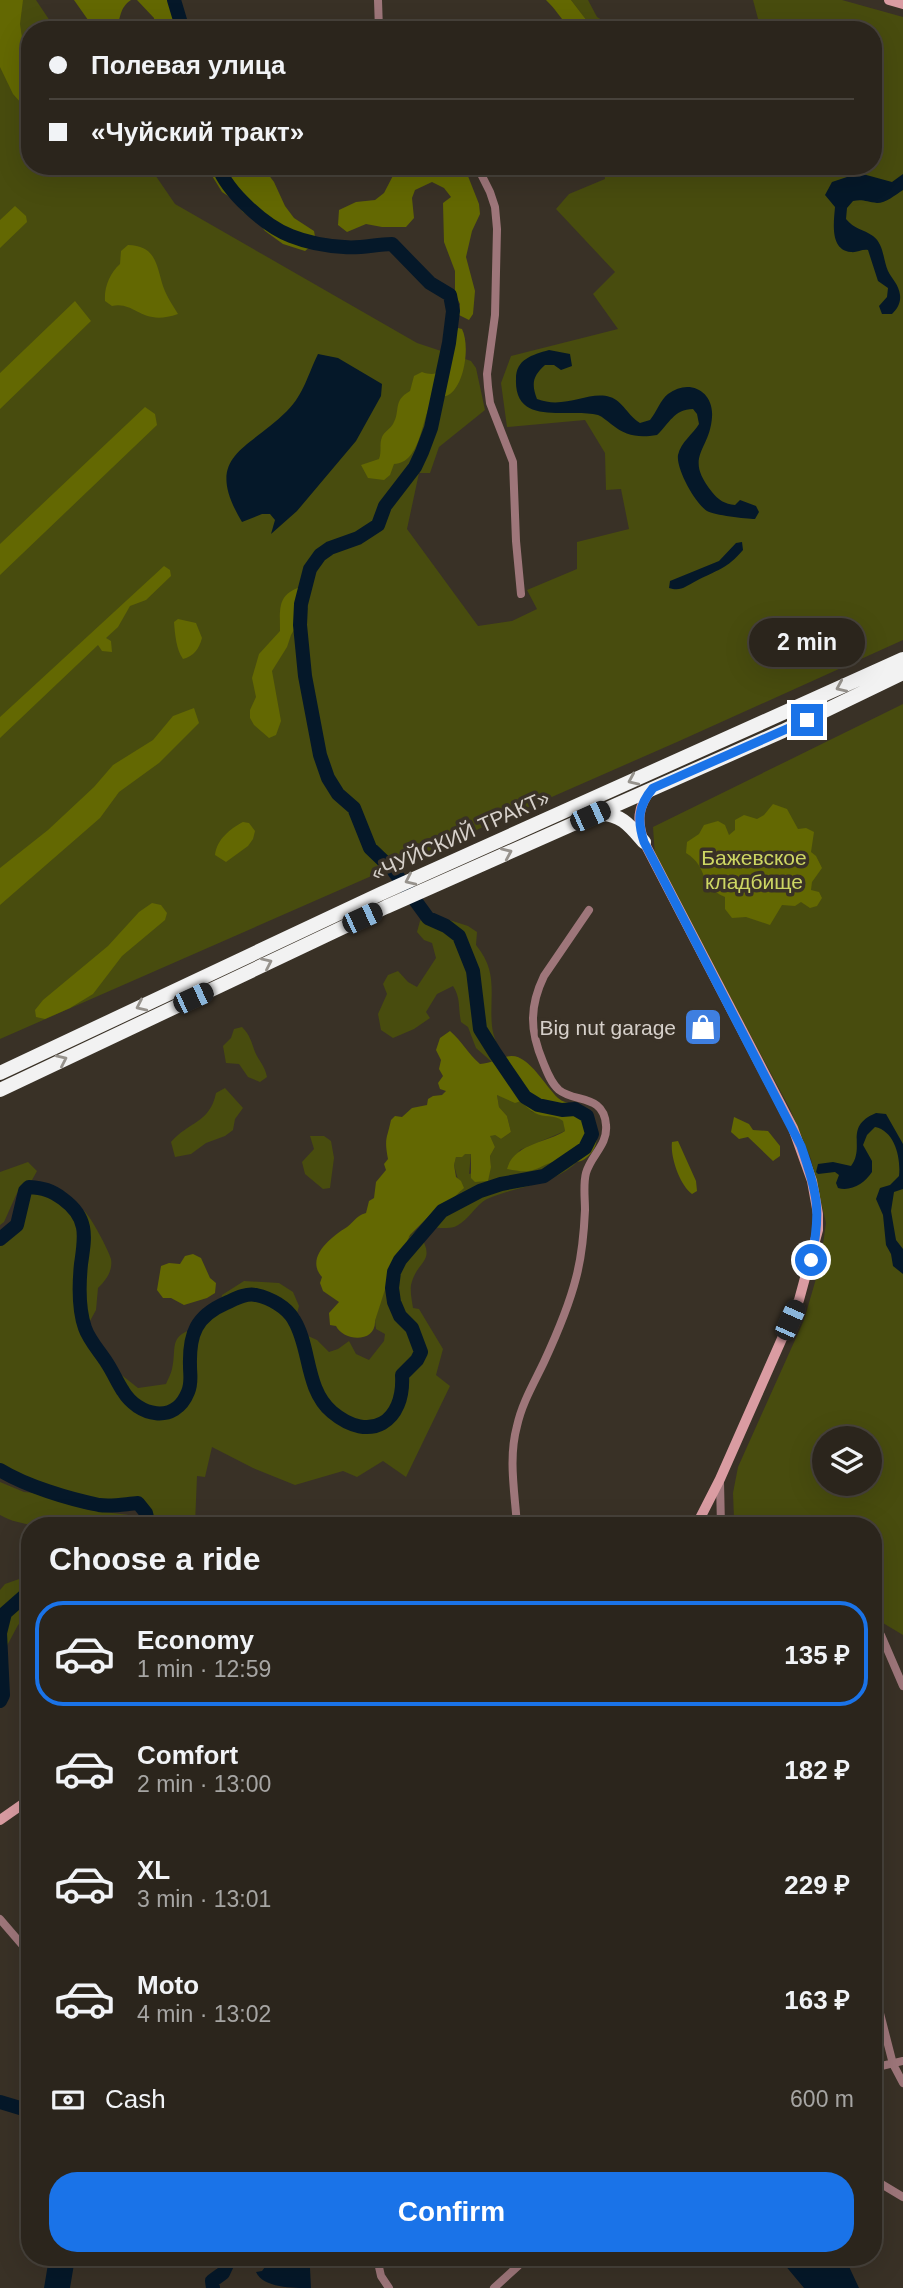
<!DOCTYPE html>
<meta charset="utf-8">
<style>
:root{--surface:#2b251c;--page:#332d25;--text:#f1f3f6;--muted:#a6a5a3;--line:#47423b;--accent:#1a73e8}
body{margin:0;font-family:Arial,sans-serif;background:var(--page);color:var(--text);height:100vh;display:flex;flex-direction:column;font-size:26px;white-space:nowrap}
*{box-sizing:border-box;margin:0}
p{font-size:23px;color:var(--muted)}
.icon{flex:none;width:38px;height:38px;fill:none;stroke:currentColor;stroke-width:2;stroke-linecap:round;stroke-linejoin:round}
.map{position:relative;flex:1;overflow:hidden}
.drawer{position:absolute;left:21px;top:1517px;width:861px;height:749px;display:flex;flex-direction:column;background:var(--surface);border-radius:28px;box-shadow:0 7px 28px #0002,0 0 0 2px var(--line)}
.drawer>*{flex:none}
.banner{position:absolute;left:21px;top:21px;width:861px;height:154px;border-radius:28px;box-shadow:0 7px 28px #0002,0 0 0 2px var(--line);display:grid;align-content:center;height:154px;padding:0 28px;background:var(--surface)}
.fabs{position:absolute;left:812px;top:1426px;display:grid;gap:14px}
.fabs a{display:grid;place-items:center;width:70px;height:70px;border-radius:50%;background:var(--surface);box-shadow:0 7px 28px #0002,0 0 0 2px var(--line);font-size:35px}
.end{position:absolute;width:32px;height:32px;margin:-16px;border:9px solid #1a73e8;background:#fff;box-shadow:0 0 0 4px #fff}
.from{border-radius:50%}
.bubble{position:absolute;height:49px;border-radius:24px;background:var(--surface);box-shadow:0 7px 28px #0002,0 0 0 2px var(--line);font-size:23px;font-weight:800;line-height:49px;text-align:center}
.car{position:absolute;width:21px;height:42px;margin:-21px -10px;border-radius:9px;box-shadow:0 0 5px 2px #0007;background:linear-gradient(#222 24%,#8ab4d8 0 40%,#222 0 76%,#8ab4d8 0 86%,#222 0)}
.banner b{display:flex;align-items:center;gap:24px;height:66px;font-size:26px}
.banner b+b{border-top:2px solid var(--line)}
.banner i{width:18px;height:18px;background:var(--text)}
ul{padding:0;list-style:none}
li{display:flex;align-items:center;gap:21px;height:105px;margin:0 14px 10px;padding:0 14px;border:4px solid transparent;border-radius:28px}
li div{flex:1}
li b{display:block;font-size:26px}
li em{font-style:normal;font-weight:800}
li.on{border-color:var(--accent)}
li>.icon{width:63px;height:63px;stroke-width:1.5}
h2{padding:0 28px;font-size:32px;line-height:84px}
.pay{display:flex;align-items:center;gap:18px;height:77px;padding:0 28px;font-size:26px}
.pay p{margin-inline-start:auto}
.button{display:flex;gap:14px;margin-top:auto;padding:14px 28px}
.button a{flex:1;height:80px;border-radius:28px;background:var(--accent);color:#fff;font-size:28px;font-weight:800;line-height:80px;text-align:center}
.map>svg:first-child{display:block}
.green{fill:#484c0e;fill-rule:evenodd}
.forest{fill:#636802}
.water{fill:#051829}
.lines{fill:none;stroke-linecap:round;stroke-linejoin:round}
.river{stroke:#051829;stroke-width:14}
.street{stroke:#9e767a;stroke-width:8}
.secondary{stroke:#da9ca2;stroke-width:10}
.highway{stroke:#f2f2f2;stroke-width:14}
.oneway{stroke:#96928c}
.route{stroke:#1a73e8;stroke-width:9}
.labels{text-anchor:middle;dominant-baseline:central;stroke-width:7;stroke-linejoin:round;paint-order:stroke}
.street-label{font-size:21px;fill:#d6d0ca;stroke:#393126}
.park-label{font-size:21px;fill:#cdd663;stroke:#393126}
.poi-label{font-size:21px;fill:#d6d0ca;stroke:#393126;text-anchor:end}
</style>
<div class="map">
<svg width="903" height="2288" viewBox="0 0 903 2288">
<rect width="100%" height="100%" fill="#393126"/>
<path class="green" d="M0,0h36l20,30h-26v136h119l26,38 242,139 54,18 5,7 9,42 -46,37 -9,26h-11l-12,56 71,97 34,-5 25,-12 -10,-19 50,-21v-27l52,-13 -8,-40 -15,1 -1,-37 -20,-33 -78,7 -6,-44 10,-27 107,-27 -25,-35 22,-22 -59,-63 13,-15 36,-15 -2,-13h270v-136h-112l-8,-30h89l61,17v623l-226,102 -677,297z
M571,0h17l9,17 13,8 56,-5 14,10h-86z
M903,704v931l-30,-18v-91h-133l-6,-8 -1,-25 5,-26 66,-147 16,-55 6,-42 -15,-64 -21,-50 -135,-252 -2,-30zM824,1438h46v46h-46z
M431,914l37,12 9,6 -1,13c23,28 13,50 16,81 1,12 7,21 11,32l-10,5 -17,-15 -8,-21 -7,-5c-3,-14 0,-24 -8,-36l-16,8 -11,18 4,6 -16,11 -21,9 -12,-8 -3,-16 9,-20 -4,-10 5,-9 10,-4 10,11 9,5 19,-29 -4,-15 -8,-3 -7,-8 3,-11z
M242,1027c8,8 9,14 13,25 4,9 10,14 12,25l-7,5 -12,-5 -9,-13 -13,-1 -3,-17 8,-8 3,-9z
M225,1088l18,20 -8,11 -2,11 -8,6 -19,7 -15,11 -16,3 -4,-15c17,-20 39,-19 45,-49z
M497,1095l24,5 11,12 25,4 7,5 1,10 -45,19 -12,19 21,2 22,-9h26c-23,23 -61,24 -90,37 -12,6 -19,23 -33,28 -7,2 -26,1 -32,-3l13,-14 26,-19 -7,-26 2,-8 9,-4 6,1 -2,20 22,-7 -1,-11 5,-9 -6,-12h6l6,4 10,-7 -4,-16 -8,-9z
M310,1136h14l7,5 3,17 -4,30 -7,1 -18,-15 -3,-12 12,-13z
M28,1162l9,9 -5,9 -15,13 -13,29 -4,3v-53z
M29,1187c25,1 25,9 44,20 4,1 8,2 11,4 6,4 25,40 27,48 2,12 -5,21 -13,29l-2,22 -11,20 24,35 29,23 28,-4c2,-5 5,-10 6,-15 5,-21 -4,-33 22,-40l11,-15 15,-9 2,-10 22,-14 35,2 14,9 6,14 -4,15 6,19 7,-4 9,4 12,12 9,-3 11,-8 7,13 13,6 15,-19 1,-7 -9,-5 -1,-8c8,-28 19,-74 42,-91 22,34 0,28 -6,55 -1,7 1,16 2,23l6,1 24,40 -7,26 14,11 -44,91 -23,-16 -26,16 -14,-6 -48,14 -42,-17 -41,-21 -7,30 -8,-1 -2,48 -5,2h-41l-3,-13 -8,-10c-13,2 -26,4 -39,2 -30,-6 -73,-19 -99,-35v-231l17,-14 8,-34z
M0,1482l24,10 22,2 42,16 41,5 10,4 3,7c-38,0 -110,8 -142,-11z
M22,1578l8,1v34l-12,12 -17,32 2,38 -3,6v-111l5,-6z"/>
<path class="forest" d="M0,0h23l-3,24 2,14 8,16v59l-17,-19 -13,-27z
M74,0h57c-12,8 -10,18 -15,30h-19l-4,-3z
M137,0h31l13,30h-26l-1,-12z
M546,0h25l23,30c-34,0 -27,-10 -48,-30z
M206,166h56l12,16 11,24 9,12 20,13 2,11 -11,9 -22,-7 -18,-13 -9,-11 -13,-8 -9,-12 -12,-8z
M398,166h66l15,38 1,10 -8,17 -6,26 9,34 -2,23 -4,6 -10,-5 1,-11 -5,-10v-23l-11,-29 -1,-39 8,-6 -7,-9 -12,-6 -17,8 -3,8 2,20 -8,9h-24l-16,-3 -19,8 -9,-7 1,-15 17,-8 19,-2 9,-7z
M15,206l11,10 1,6 -27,26v-28z
M128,245c26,1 28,16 34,38 3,11 10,21 16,31 -37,13 -42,-13 -66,-8l-7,-5c-1,-14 5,-28 15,-37l1,-13z
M75,301l16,20 -91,88v-36z
M458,328l4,1c8,16 3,54 -12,65 -5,4 -11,2 -16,3 -13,19 -12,66 -40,67l-4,11 -6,5 -16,-2 -7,-13 18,-6c3,-8 0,-15 3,-22 2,-5 8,-8 11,-13 8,-13 -1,-23 17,-33l4,-15 8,-4c25,9 21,-15 27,-29 3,-6 7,-8 9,-15z
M145,407l10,7 2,11 -157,150v-31z
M164,566l6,4 1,6 -25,24 -16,6 -12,21 -12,11 5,3 1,11 -10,-1 -4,-6 -98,93v-21z
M301,587l4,3 3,17 -17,28 -4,12 -15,24 9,50 -5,14 -7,3 -15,-13 -4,-7v-8l6,-13 -4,-19 7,-24 21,-23c0,-22 -3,-37 21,-44z
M178,619l18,4 6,15c-3,11 -8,18 -19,21 -7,-10 -8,-25 -9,-37z
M194,708l5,15 -40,40 -40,29 -19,26 -100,87v-37l48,-38 46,-43 19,-22 40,-25 20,-24z
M773,804l14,5 11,20 8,-1 8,4 -3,20 5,4 6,12 -10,14 -1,8 8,2 3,6 -5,8 -7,2 -9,-6 -6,4 -13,-1 -12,20 -24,-8 -14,1 -7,-9v-12c-28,-12 -15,-29 -39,-44l1,-11 12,-8 5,-9 14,-4 7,4 4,10 6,-5v-10l9,-5 13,4 7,-4z
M243,822l6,1 6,8 -2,8 -5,7 -22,16 -11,-7c2,-16 15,-26 28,-33z
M152,903l9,2 6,8 -2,7 -43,36 -29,38 -23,14 -25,11 -9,-2 -1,-7 8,-10 65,-54 31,-34z
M450,1031c12,10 18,23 30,33 11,0 20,-7 31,-8 18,-1 35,31 47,42 9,8 20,3 29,12 12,12 15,37 -1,48 -8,7 -22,3 -32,4 -8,1 -16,8 -25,9 -7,1 -15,-1 -22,-2 7,-26 40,-26 58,-38l-2,-10c-9,-7 -19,-3 -28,-8 -6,-3 -10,-8 -14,-12l-6,2 -18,-8 2,12 8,9 4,16 -10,7 -6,-4 -5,1 5,11 -5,9 1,11 -3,14 -13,1 -4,-4v-24h-6l-3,3h-6l-2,8 2,12 5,4 3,7 -14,13 -15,9 -25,25 -6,13 -9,10 -20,63c1,22 -31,21 -39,5l-6,-1 -1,-12 10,-11 -16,-11 -3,-8 2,-6c-17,-19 8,-39 22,-48 9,-5 11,-13 22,-16l3,-12 5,-3 2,-16 10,-12 -2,-6 4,-5c-4,-21 -1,-20 3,-39l4,-4 7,1 10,-9 15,-3 1,-6 5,-3 9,-1 4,-4 -6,-2 -2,-6 5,-7 -4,-7 2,-9 -5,-10 4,-12z
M734,1117l15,7 4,6 15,1 12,15v10l-7,5 -25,-24 -9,2 -8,-7z
M678,1141l18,40 1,10 -5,3c-12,-9 -22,-37 -20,-52z
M193,1254l8,4 9,20 6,5 -1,10 -8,5 -23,7 -13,-7h-8l-6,-8 4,-24 8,-3 11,1 5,-8z"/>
<path class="water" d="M859,173l33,9 11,-8v16c-8,5 -17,13 -26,13 -10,-1 -14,-4 -24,-2l-6,7 -1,11c8,10 17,10 27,17 11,8 10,24 15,35 4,8 11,14 12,24 1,8 -3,14 -8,19h-10l-3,-8 8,-9 1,-9 -10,-7 -10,-31c-6,-1 -12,3 -17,2 -22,-2 -17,-31 -16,-45l-10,-12 7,-13z
M549,350l21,4 2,12 -11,4 -7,-5h-9c-12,11 -14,18 -8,34 28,11 52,-9 73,-2 13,4 18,19 30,26l10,-3c6,-7 11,-21 18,-26 21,-16 46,-3 44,23 -2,34 -29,39 0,75 6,8 13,12 23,13l5,-5 16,6 3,6 -4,7c-9,0 -41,-4 -48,-8 -12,-8 -31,-42 -29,-56 3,-13 15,-21 21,-31l-2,-10 -4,-5c-19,0 -24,15 -36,26 -19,3 -31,1 -46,-11 -4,-3 -8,-7 -13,-9 -29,-8 -84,13 -82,-36 0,-20 16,-24 33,-29z
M318,354l20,4 44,26 -1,12 -25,45 -59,70 -26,23 4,-14 -5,-6h-8l-20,8c-40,-67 5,-71 45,-111 17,-17 21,-37 31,-57z
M742,542l1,8c-16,19 -26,20 -47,31 -10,5 -15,11 -27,7l1,-7 49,-20 17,-18z
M876,1113l10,1 17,30v45l-9,3 -3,19 5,29 7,9v25l-10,-8 -2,-12 -5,-9 -3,-30 -7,-16 4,-11 10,-3 9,-9c2,-18 -4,-45 -24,-49l-8,8 -4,10 9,16v11c-7,11 -21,20 -34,16l-2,-5 3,-8 -4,-3 -17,2 -2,-2 2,-8 15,-2 18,4c15,-20 -8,-39 25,-53z
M49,2258h26l-5,30h-26z
M261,2258h54l-5,10 1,20c-18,0 -48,0 -55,-16l6,-1 3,-4z
M783,2258h62l14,30h-55l-20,-24z"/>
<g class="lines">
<path class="river" d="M174,0l9,30
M0,1239l17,-14 8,-34 4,-4c14,1 22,3 34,12 26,19 22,38 18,65 -2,20 -3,44 4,64 4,12 15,24 22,35 6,9 10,19 16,28 15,25 52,34 65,1 4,-9 2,-17 2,-26 -1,-32 6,-50 36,-63 9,-4 19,-10 30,-8 14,3 31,12 38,25 17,28 11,69 38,92 38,32 73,10 70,-37l15,-15 4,-8 -9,-24 -12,-12 -6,-14 -2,-14 2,-16 6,-12 42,-49 38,-20 21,-7 43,-8 41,-28 7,-14 -5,-18 -12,-7 -13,1 -24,-5 -13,-8 -30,-44 -15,-24 -7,-58 -14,-35 -13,-10 -18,-8 -35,-48 -23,-22 -16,-40 -16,-14 -10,-16 -8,-23 -15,-79 -5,-51 1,-21 9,-35 10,-14 10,-7 28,-10 20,-13 7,-19 30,-39 7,-15 9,-24 18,-85 4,-32 -3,-16 -20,-12 -38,-39c-16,0 -32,5 -48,3 -17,-1 -38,-5 -53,-11 -26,-10 -64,-44 -73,-70
M0,1470c26,16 69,29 99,35 13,2 26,-1 39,-2l8,10 3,13
M0,1701l3,-6 -3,-62 5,-20 25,-22
M0,2102l30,9
M213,2288l-1,-7 11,-8 7,-15"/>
<path class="street" d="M378,0l1,30
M477,166l13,26 5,15 2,22 -2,86 -8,59 1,13 2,16 23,59 3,79 5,53
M720,1482l1,44
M517,1526c-2,-33 -9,-67 0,-100 5,-23 17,-43 27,-64 12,-26 25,-56 32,-84 6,-22 8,-46 9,-68 0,-12 -2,-26 1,-37 5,-18 22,-28 20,-48 -2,-31 -31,-22 -47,-35 -8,-7 -12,-18 -16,-28 -13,-31 -14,-55 1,-86l45,-66
M881,1635l22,51
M0,1919l30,35
M873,1986l20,78 10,19
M873,2068l30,-7
M873,2179l30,18
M377,2258l4,18 8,12
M494,2288l24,-22 6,-8"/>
<path class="secondary" d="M889,0l14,4
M651,790c-14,17 -14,32 -7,52l149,286 19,53 6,33v16l-19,70 -79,179 -24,47
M385,1526l27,-3 20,3
M516,1526l61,-5 23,5
M0,1820l30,-21"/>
<path class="highway" d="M599,814c22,-1 32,13 45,28
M0,1073l380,-179 523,-235
M0,1090l386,-183 397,-176 120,-58"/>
</g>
<defs><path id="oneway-chevron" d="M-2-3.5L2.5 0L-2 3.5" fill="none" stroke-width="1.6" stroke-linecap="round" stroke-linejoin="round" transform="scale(1.75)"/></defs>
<g class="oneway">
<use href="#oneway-chevron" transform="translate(841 687) rotate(156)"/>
<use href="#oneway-chevron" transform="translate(633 780) rotate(156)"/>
<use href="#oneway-chevron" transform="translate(507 853) rotate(-24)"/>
<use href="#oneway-chevron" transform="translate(410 880) rotate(155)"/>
<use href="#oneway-chevron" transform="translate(267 963) rotate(-25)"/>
<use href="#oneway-chevron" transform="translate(141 1006) rotate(155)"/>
<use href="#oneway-chevron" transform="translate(62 1060) rotate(-25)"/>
</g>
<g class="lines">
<path class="route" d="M807,720l-154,68c-15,18 -16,32 -9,54l157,304c16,46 21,65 10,114"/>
</g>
<defs>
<symbol id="shop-square" viewBox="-11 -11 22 22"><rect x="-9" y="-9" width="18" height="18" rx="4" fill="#3f7fe0" stroke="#393126"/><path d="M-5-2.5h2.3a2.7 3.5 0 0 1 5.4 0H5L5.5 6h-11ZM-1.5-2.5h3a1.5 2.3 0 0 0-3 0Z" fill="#fff"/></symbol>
</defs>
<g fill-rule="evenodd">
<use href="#shop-square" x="681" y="1005" width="44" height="44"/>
</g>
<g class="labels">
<g class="street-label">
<text transform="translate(460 835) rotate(-24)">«ЧУЙСКИЙ ТРАКТ»</text>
</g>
<g class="park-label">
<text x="754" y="857">Бажевское<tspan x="754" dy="24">кладбище</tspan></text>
</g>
<g class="poi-label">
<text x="676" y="1027">Big nut garage</text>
</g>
</g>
</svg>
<div class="fabs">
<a><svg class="icon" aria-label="layers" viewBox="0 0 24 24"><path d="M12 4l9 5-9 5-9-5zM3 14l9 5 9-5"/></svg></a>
</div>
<i class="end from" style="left:811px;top:1260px"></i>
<i class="end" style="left:807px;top:720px"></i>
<div class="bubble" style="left:749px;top:618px;width:116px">2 min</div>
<i class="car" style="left:590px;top:816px;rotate:66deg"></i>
<i class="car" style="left:362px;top:918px;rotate:65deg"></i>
<i class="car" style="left:193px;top:998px;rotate:65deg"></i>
<i class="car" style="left:790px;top:1320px;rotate:24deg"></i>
<div class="banner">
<b><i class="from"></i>Полевая улица</b>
<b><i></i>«Чуйский тракт»</b>
</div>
<section class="drawer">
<h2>Choose a ride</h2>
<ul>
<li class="on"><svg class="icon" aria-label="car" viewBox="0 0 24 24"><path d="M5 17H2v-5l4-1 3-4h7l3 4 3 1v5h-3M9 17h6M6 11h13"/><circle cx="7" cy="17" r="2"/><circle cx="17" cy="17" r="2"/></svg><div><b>Economy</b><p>1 min · 12:59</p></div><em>135 ₽</em></li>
<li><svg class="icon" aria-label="car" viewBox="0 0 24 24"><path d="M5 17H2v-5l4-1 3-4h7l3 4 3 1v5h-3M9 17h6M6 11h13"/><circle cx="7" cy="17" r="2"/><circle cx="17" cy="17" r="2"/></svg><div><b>Comfort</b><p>2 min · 13:00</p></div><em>182 ₽</em></li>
<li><svg class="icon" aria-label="car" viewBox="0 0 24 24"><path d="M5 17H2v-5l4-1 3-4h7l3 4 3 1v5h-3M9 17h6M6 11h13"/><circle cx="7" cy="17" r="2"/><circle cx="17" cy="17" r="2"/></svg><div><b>XL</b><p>3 min · 13:01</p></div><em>229 ₽</em></li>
<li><svg class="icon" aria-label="car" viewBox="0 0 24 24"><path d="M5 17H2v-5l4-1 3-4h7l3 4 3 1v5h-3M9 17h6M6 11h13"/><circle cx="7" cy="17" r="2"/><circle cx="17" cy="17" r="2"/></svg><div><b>Moto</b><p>4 min · 13:02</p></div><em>163 ₽</em></li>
</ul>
<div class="pay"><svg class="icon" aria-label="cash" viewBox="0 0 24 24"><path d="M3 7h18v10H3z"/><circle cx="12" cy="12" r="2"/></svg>Cash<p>600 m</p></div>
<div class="button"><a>Confirm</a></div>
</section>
</div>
